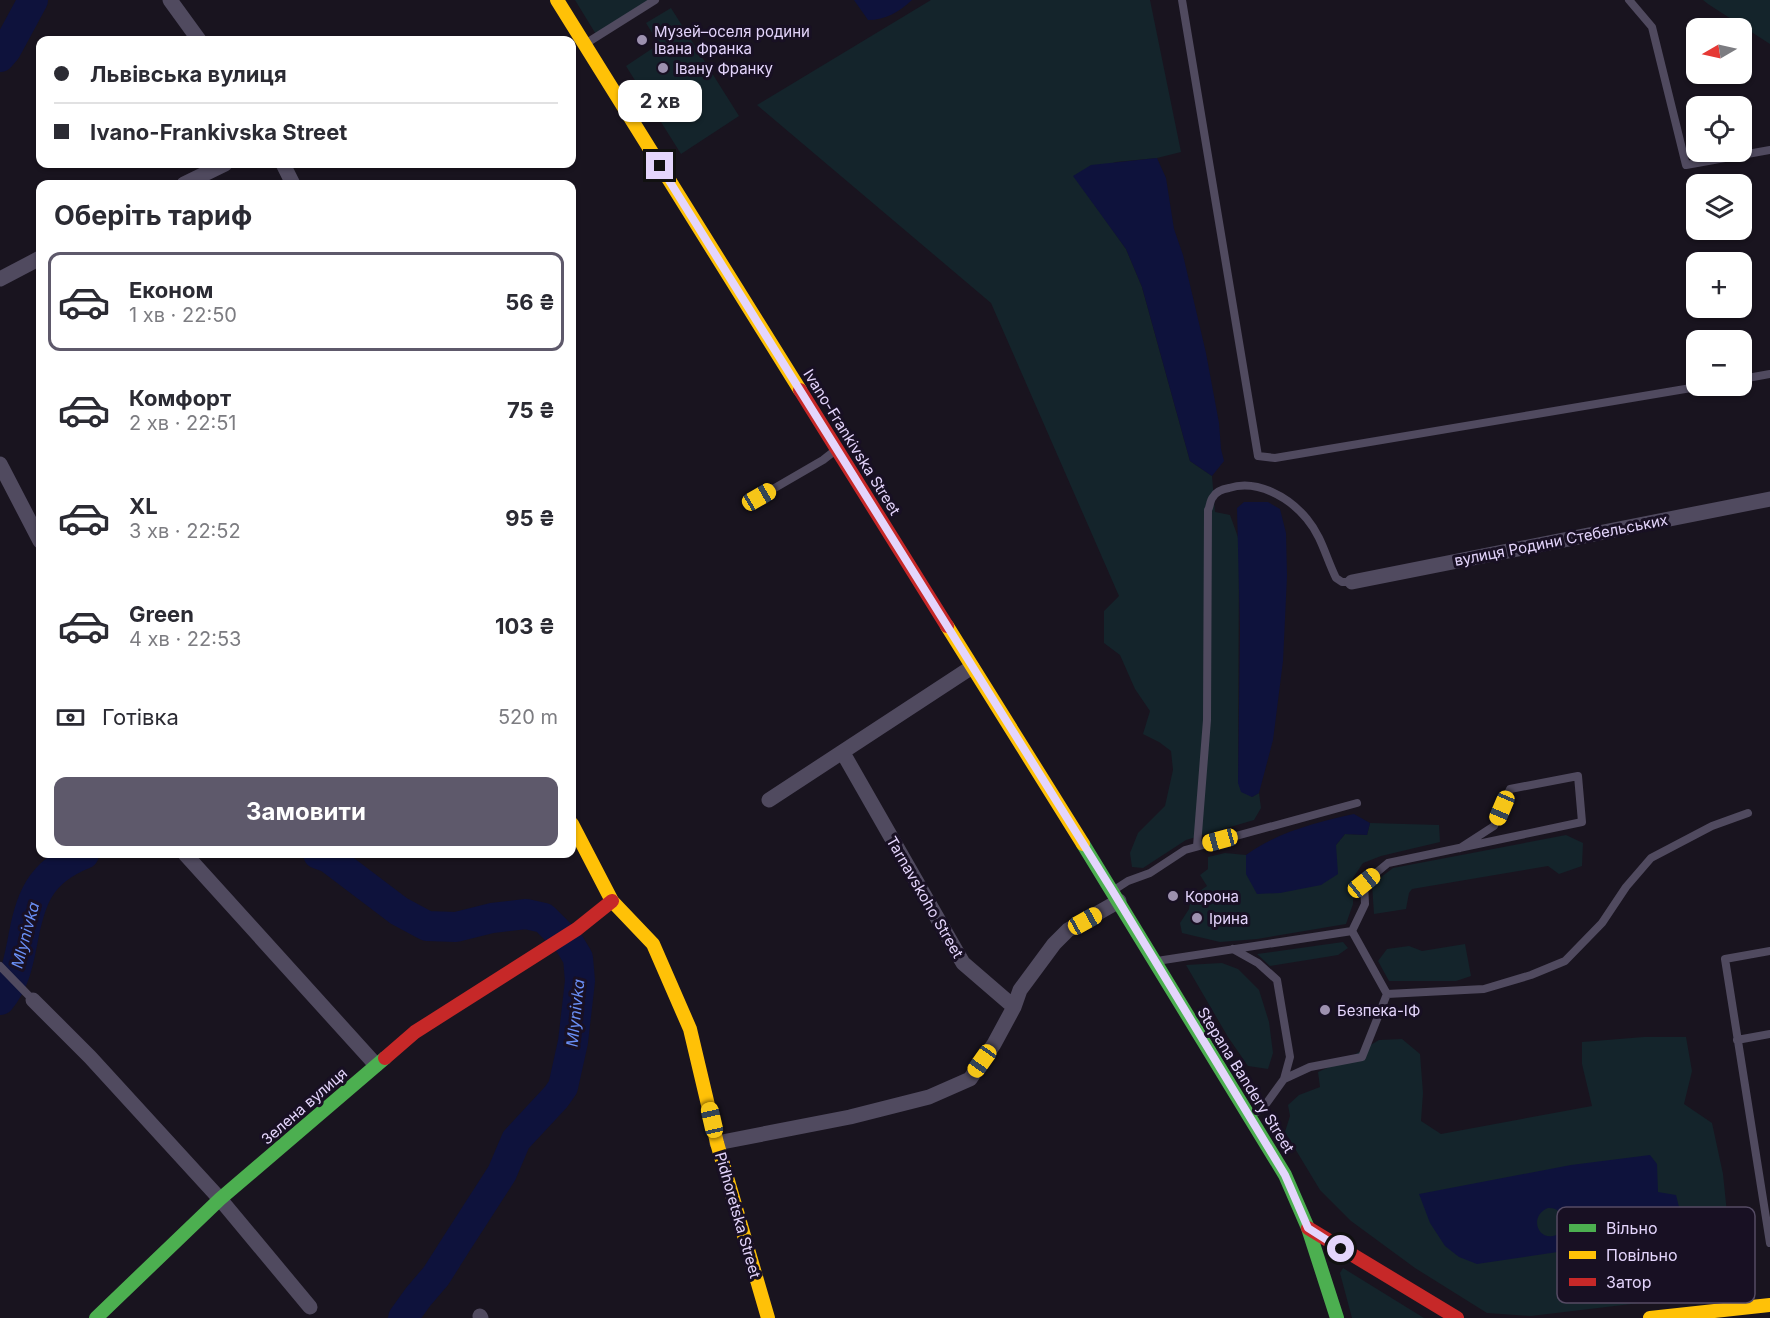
<!DOCTYPE html>
<html lang="uk">
<meta charset="utf-8">
<style>
:root{--surface:#fff;--page:#f7f7f7;--text:#2b2b33;--muted:#7c7c81;--line:#e1e1e2;--accent:#5e596b}
body{margin:0;font-family:Inter,sans-serif;background:var(--page);color:var(--text);height:100vh;display:flex;flex-direction:column;font-size:22px;white-space:nowrap}
*{box-sizing:border-box;margin:0}
p{font-size:20px;color:var(--muted)}
.icon{flex:none;width:33px;height:33px;fill:none;stroke:currentColor;stroke-width:2;stroke-linecap:round;stroke-linejoin:round}
.map{position:relative;flex:1;overflow:hidden}
.side{position:absolute;left:36px;top:180px;width:540px;height:678px;display:flex;flex-direction:column;background:var(--surface);border-radius:12px;box-shadow:0 2px 4px #0004}
.side>*{flex:none}
.guide{position:absolute;left:36px;top:36px;width:540px;height:132px;border-radius:12px;box-shadow:0 2px 4px #0004;display:grid;align-content:center;height:132px;padding:0 18px;background:var(--surface)}
.needle{width:39px;rotate:261deg}
.controls{position:absolute;left:1686px;top:18px;display:grid;gap:12px}
.controls a{display:grid;place-items:center;width:66px;height:66px;border-radius:12px;background:var(--surface);box-shadow:0 2px 4px #0004;font-size:30px}
.end{position:absolute;width:27px;height:27px;margin:-14px;border:8px solid #e4d5fc;background:#111;box-shadow:0 0 0 3px #111}
.from{border-radius:50%}
.bubble{position:absolute;height:42px;border-radius:12px;background:var(--surface);box-shadow:0 2px 4px #0004;font-size:20px;font-weight:700;line-height:42px;text-align:center}
.car{position:absolute;width:18px;height:36px;margin:-18px -9px;border-radius:8px;box-shadow:0 0 4px 2px #0007;background:linear-gradient(#f5c518 24%,#345 0 40%,#f5c518 0 76%,#345 0 86%,#f5c518 0)}
.guide b{display:flex;align-items:center;gap:21px;height:57px;font-size:22px}
.guide b+b{border-top:2px solid var(--line)}
.guide i{width:15px;height:15px;background:var(--text)}
ul{padding:0;list-style:none}
li{display:flex;align-items:center;gap:18px;height:99px;margin:0 12px 9px;padding:0 6px;border:3px solid transparent;border-radius:12px}
li div{flex:1}
li b{display:block;font-size:22px}
li em{font-style:normal;font-weight:700}
li.current{border-color:var(--accent)}
li>.icon{width:54px;height:54px;stroke-width:1.5}
h2{padding:0 18px;font-size:27px;line-height:72px}
.pay{display:flex;align-items:center;gap:15px;height:66px;padding:0 18px;font-size:22px}
.pay p{margin-inline-start:auto}
.action{display:flex;gap:12px;margin-top:auto;padding:12px 18px}
.action a{flex:1;height:69px;border-radius:12px;background:var(--accent);color:#fff;font-size:24px;font-weight:700;line-height:69px;text-align:center}
.map>svg:first-child{display:block}
.green{fill:#14242b}
.water{fill:#0e123c;fill-rule:evenodd}
.lines{fill:none;stroke-linecap:round;stroke-linejoin:round}
.river{stroke:#0e123c;stroke-width:30}
.lane{stroke:#504a5f;stroke-width:8}
.street{stroke:#504a5f;stroke-width:15}
.fast{stroke:#4caf50;stroke-width:14}
.slow{stroke:#ffc107;stroke-width:14}
.jam{stroke:#c62828;stroke-width:14}
.route{stroke:#e4d5fc;stroke-width:8}
.poi-dot{fill:#9d91af;stroke:#181023;stroke-width:2}
.labels{text-anchor:middle;dominant-baseline:central;stroke-width:6;stroke-linejoin:round;paint-order:stroke}
.poi-label{font-size:15px;fill:#e4d5fc;stroke:#181023;text-anchor:start}
.street-label{font-size:15px;fill:#e4d5fc;stroke:#181023}
.water-label{font-size:16px;font-style:italic;fill:#6a8ff5;stroke:#181023}
.key{fill:#181023;stroke:#554b64;stroke-width:1.5}
.key-label{font-size:16px;fill:#e4d5fc}
</style>
<div class="map">
<svg width="1770" height="1318" viewBox="0 0 1770 1318">
<rect width="100%" height="100%" fill="#19141f"/>
<path class="green" d="M575,0h80l-58,36z
M931,0h219l31,152 -24,6 -41,4 -42,14 52,73 16,38 48,174 22,15 3,36 15,3 9,25 -1,243 14,14 7,-4 2,15 -7,12 -68,20 -43,28 -11,-1 -2,-14 8,-20 27,-27 8,-36 -2,-19 -12,-9 -16,-8 7,-23 -15,-22 -15,-34 -16,-12v-32l15,-15 -128,-293 -234,-198z
M1703,0h67v44l-62,-40z
M671,8l68,108 -58,38 -55,-88 33,-22 -13,-21z
M1370,823l69,2 1,17 -59,14 -18,7 -10,15v26l-7,20 -89,15 -37,3 -38,-9 -2,-10 9,-14 2,-12 16,-11 -7,-11 8,-6v-12l17,-4 21,2v19l90,-29 9,-11 22,1z
M1566,835l17,8 -1,23 -23,8 -11,-8 -136,23 -3,4 -3,16 -32,5 -2,-30 21,-16z
M1343,942l5,6 -10,7 -68,11 -13,-12z
M1465,944l6,32 -15,5h-67l-11,-20 9,-12 22,-3 13,5z
M1222,963l16,6 21,21 10,32 4,31 -5,16 -20,-3 -20,-29 -42,-72z
M1644,1037h42l6,34 -8,33 28,19 11,51 11,107 -19,13 -184,22 -44,-3 -72,-45 -64,-47 -31,-31 -35,-58 5,-16 -2,-11 11,-10 21,-8 -2,-15 31,-14 30,-18 23,-1 18,15 3,39 -2,28 20,13 151,-28 -10,-42v-22z
M1343,1268l81,50h-72l-12,-45z"/>
<path class="water" d="M854,0h58c-13,12 -26,20 -44,20z
M1157,158l9,20 8,51 9,26 23,98 13,70 2,26 3,12 -12,15 -22,-15 -48,-174 -16,-38 -53,-73 18,-11z
M1244,502h24l12,7 6,24 1,43 -4,85 -10,79 -14,53 -7,4 -11,-5 -3,-9 2,-153 -3,-122z
M1354,814l16,9 -3,12 -22,-1 -9,11 2,29 -17,11 -41,8 -23,1 -11,-20v-19c31,-23 72,-33 108,-41z
M1650,1155l7,9 1,28 18,3 3,12 -10,9 -18,7 -33,20 -141,21 -18,-7 -14,-11 -15,-23 -11,-29 152,-29zM1548,1208c19,-1 23,24 5,28 -17,3 -23,-21 -5,-28z"/>
<g class="lines">
<path class="river" d="M0,57l6,-7 27,-50
M318,854l11,4 70,53 28,15 29,1 36,-9 34,-4 18,4 25,25 9,15 2,23 -7,61 -10,45 -7,10 -40,43 -14,33 -47,73 -19,30 -18,21 -15,21
M0,1000c14,-16 18,-36 22,-56 8,-45 17,-72 62,-90"/>
<path class="lane" d="M1182,0l76,456 17,2 428,-72
M1629,0l23,27 34,138 84,-15
M585,44l70,-44
M1742,379l28,-5
M759,497l64,-37 14,-11
M1197,846l10,-126 1,-210c2,-3 2,-10 5,-13 3,-5 10,-8 16,-9 28,-9 60,9 78,31 15,18 19,39 29,59l6,4h10
M1114,890l14,-9 22,-8 35,-23 172,-47
M1352,931l13,-27 -1,-21 24,-20 194,-41 -4,-46 -68,13 -16,37 -34,22
M1233,949l25,14 19,17 13,77 -6,22
M1770,951l-45,8 45,284
M1157,961l195,-30 35,63 97,-5 47,-14 34,-14 37,-38 24,-36 25,-29 61,-32 36,-13
M0,966l33,34
M1737,1040l33,-6
M1252,1115l11,-7 21,-29 26,-12 52,-10 25,-63"/>
<path class="street" d="M170,0l29,40
M283,164l10,20
M184,184l41,-20
M0,279l40,-21
M0,464l40,77
M1352,582l418,-83
M843,753l120,210 51,44
M769,800l203,-133
M185,854l191,211
M33,1000l57,57 130,142 90,108
M717,1143l133,-26 79,-20 41,-18 24,-35 20,-37 6,-17 34,-46 14,-14 51,-29
M480,1316l1,2"/>
<path class="fast" d="M1083,844l202,331 23,53 29,90
M96,1318l124,-119 165,-141"/>
<path class="slow" d="M557,0l243,390
M947,626l136,218
M572,824l40,77 41,43 37,85 27,114 51,175
M1650,1318l120,-13"/>
<path class="jam" d="M800,390l147,236
M385,1058l30,-26 162,-103 35,-28
M1308,1228l149,90"/>
</g>
<g class="lines">
<path class="route" d="M660,166l452,724 173,285 23,53 33,21"/>
</g>
<g class="poi-dot">
<circle cx="642" cy="40" r="6"/>
<circle cx="663" cy="68" r="6"/>
<circle cx="1173" cy="896" r="6"/>
<circle cx="1197" cy="918" r="6"/>
<circle cx="1325" cy="1010" r="6"/>
</g>
<g class="labels">
<g class="poi-label">
<text x="654" y="31">Музей–оселя родини<tspan x="654" dy="17">Івана Франка</tspan></text>
<text x="675" y="68">Івану Франку</text>
<text x="1185" y="896">Корона</text>
<text x="1209" y="918">Ірина</text>
<text x="1337" y="1010">Безпека-ІФ</text>
</g>
<g class="street-label">
<text transform="translate(852 442) rotate(58)">Ivano-Frankivska Street</text>
<text transform="translate(1561 540) rotate(-11)">вулиця Родини Стебельських</text>
<text transform="translate(925 897) rotate(60)">Tarnavskoho Street</text>
<text transform="translate(1246 1080) rotate(58)">Stepana Bandery Street</text>
<text transform="translate(304 1106) rotate(-41)">Зелена вулиця</text>
<text transform="translate(738 1215) rotate(74)">Pidhoretska Street</text>
</g>
<g class="water-label">
<text transform="translate(25 935) rotate(-75)">Mlynivka</text>
<text transform="translate(575 1013) rotate(-84)">Mlynivka</text>
</g>
</g>
<rect x="1557" y="1207" width="198" height="96" rx="9" class="key"/>
<rect x="1569" y="1224" width="27" height="8" fill="#4caf50"/>
<rect x="1569" y="1251" width="27" height="8" fill="#ffc107"/>
<rect x="1569" y="1278" width="27" height="8" fill="#c62828"/>
<g class="key-label">
<text x="1606" y="1234">Вільно</text>
<text x="1606" y="1261">Повільно</text>
<text x="1606" y="1288">Затор</text>
</g>
</svg>
<div class="controls">
<a><svg class="needle" viewBox="-14 -14 28 28"><path d="M0-13l5 13h-10z" fill="#e53935"/><path d="M0 13l5-13h-10z" fill="#7c7c81"/></svg></a>
<a><svg class="icon" aria-label="locate" viewBox="0 0 24 24"><circle cx="12" cy="12" r="6"/><path d="M12 2v4M12 18v4M2 12h4M18 12h4"/></svg></a>
<a><svg class="icon" aria-label="layers" viewBox="0 0 24 24"><path d="M12 4l9 5-9 5-9-5zM3 14l9 5 9-5"/></svg></a>
<a>+</a>
<a>−</a>
</div>
<i class="end from" style="left:1341px;top:1249px"></i>
<i class="end" style="left:660px;top:166px"></i>
<div class="bubble" style="left:618px;top:80px;width:84px">2 хв</div>
<i class="car" style="left:759px;top:497px;rotate:60deg"></i>
<i class="car" style="left:1502px;top:808px;rotate:203deg"></i>
<i class="car" style="left:1220px;top:840px;rotate:255deg"></i>
<i class="car" style="left:1364px;top:883px;rotate:51deg"></i>
<i class="car" style="left:1085px;top:921px;rotate:61deg"></i>
<i class="car" style="left:982px;top:1061px;rotate:215deg"></i>
<i class="car" style="left:712px;top:1120px;rotate:347deg"></i>
<div class="guide">
<b><i class="from"></i>Львівська вулиця</b>
<b><i></i>Ivano-Frankivska Street</b>
</div>
<section class="side">
<h2>Оберіть тариф</h2>
<ul>
<li class="current"><svg class="icon" aria-label="car" viewBox="0 0 24 24"><path d="M5 17H2v-5l4-1 3-4h7l3 4 3 1v5h-3M9 17h6M6 11h13"/><circle cx="7" cy="17" r="2"/><circle cx="17" cy="17" r="2"/></svg><div><b>Економ</b><p>1 хв · 22:50</p></div><em>56 ₴</em></li>
<li><svg class="icon" aria-label="car" viewBox="0 0 24 24"><path d="M5 17H2v-5l4-1 3-4h7l3 4 3 1v5h-3M9 17h6M6 11h13"/><circle cx="7" cy="17" r="2"/><circle cx="17" cy="17" r="2"/></svg><div><b>Комфорт</b><p>2 хв · 22:51</p></div><em>75 ₴</em></li>
<li><svg class="icon" aria-label="car" viewBox="0 0 24 24"><path d="M5 17H2v-5l4-1 3-4h7l3 4 3 1v5h-3M9 17h6M6 11h13"/><circle cx="7" cy="17" r="2"/><circle cx="17" cy="17" r="2"/></svg><div><b>XL</b><p>3 хв · 22:52</p></div><em>95 ₴</em></li>
<li><svg class="icon" aria-label="car" viewBox="0 0 24 24"><path d="M5 17H2v-5l4-1 3-4h7l3 4 3 1v5h-3M9 17h6M6 11h13"/><circle cx="7" cy="17" r="2"/><circle cx="17" cy="17" r="2"/></svg><div><b>Green</b><p>4 хв · 22:53</p></div><em>103 ₴</em></li>
</ul>
<div class="pay"><svg class="icon" aria-label="cash" viewBox="0 0 24 24"><path d="M3 7h18v10H3z"/><circle cx="12" cy="12" r="2"/></svg>Готівка<p>520 m</p></div>
<div class="action"><a>Замовити</a></div>
</section>
</div>
